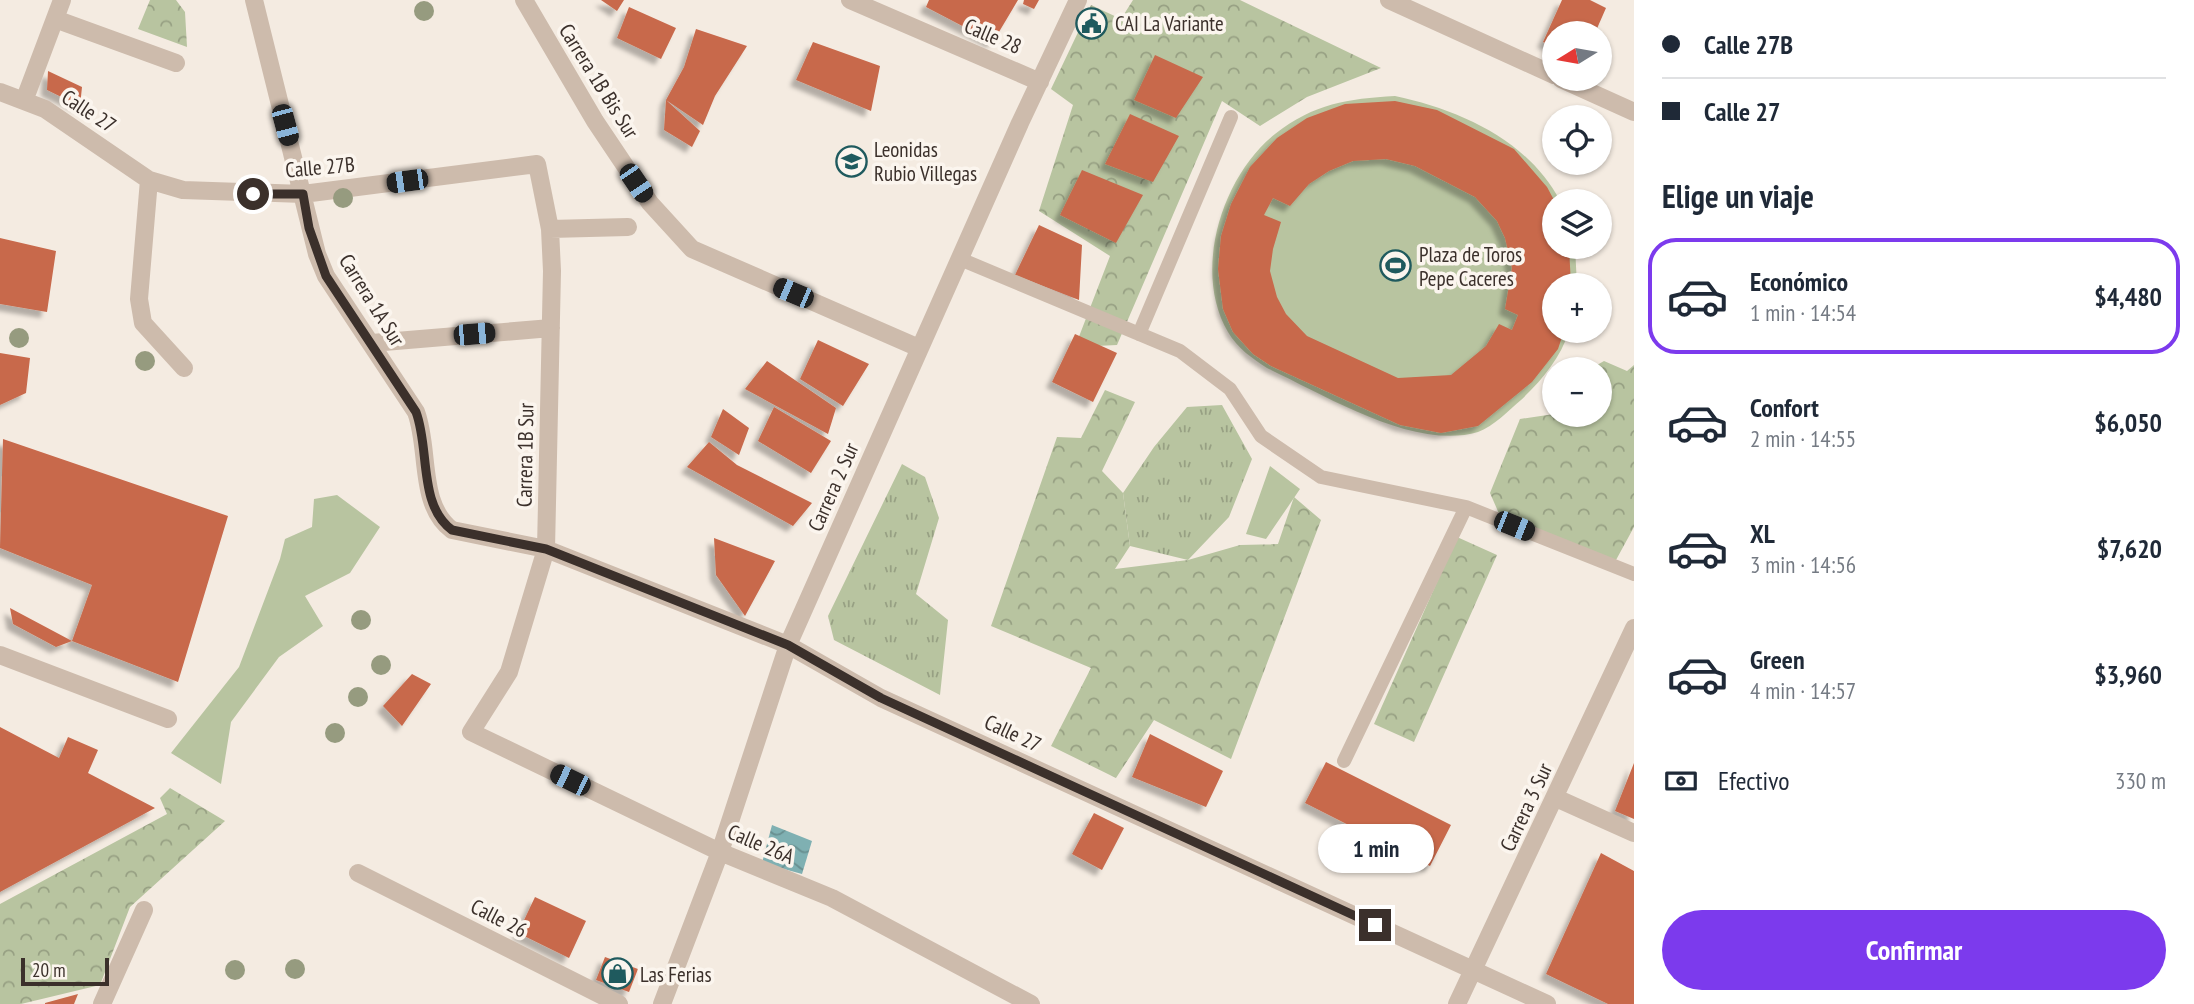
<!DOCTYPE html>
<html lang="es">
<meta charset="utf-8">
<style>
:root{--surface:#fff;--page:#f6f6f7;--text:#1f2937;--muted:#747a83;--line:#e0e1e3;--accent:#7c3aed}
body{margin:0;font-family:"PT Sans Narrow",sans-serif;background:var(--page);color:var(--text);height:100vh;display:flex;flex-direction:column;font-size:26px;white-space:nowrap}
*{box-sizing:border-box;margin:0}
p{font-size:23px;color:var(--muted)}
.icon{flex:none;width:38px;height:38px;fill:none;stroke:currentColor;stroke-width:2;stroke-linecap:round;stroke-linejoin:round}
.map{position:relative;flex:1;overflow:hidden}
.sheet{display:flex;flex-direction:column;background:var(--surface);width:560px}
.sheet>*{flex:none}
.guide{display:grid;align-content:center;height:154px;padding:0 28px;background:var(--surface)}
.needle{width:46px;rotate:259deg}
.controls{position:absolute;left:1542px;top:21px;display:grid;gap:14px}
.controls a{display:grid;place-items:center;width:70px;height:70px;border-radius:50%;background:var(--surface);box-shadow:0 2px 5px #0004;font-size:35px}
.scale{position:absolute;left:21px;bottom:18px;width:88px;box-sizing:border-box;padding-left:7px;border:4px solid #3b302b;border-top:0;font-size:19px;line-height:24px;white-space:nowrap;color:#3b302b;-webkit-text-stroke:5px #fbf5ee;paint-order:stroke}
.end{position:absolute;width:32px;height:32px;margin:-16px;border:9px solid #3b302b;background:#fff;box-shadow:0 0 0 4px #fff}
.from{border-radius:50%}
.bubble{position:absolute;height:49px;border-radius:24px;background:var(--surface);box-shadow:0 2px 5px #0004;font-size:23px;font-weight:700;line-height:49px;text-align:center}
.car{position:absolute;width:21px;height:42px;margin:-21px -10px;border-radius:9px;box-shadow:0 0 5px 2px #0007;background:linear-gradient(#222 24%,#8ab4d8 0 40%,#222 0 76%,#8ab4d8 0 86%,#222 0)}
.guide b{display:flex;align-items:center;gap:24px;height:66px;font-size:26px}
.guide b+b{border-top:2px solid var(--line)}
.guide i{width:18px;height:18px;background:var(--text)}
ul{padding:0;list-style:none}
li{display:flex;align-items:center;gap:21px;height:116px;margin:0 14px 10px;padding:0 14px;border:4px solid transparent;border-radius:28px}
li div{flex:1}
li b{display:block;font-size:26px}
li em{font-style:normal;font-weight:700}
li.active{border-color:var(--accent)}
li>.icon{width:63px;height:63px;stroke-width:1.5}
h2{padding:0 28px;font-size:32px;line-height:84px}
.pay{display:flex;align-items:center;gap:18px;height:77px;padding:0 28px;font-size:26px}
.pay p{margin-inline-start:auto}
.button{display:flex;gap:14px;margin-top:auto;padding:14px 28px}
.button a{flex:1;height:80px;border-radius:42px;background:var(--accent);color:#fff;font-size:28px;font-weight:700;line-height:80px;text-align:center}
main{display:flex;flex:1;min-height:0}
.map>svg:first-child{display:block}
.green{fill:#b8c4a0}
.forest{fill:url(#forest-crowns)}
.park{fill:url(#park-tufts)}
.water{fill:url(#water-waves)}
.building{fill:#c8694b;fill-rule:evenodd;filter:url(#shadow)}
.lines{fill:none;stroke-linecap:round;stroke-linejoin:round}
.lane{stroke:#cdbbac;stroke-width:14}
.street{stroke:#cdbbac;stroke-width:18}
.tree{fill:#969b7f}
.route{stroke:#3b302b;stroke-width:9}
.labels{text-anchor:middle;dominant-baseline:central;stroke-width:7;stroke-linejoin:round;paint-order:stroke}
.poi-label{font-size:21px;fill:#3b302b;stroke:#fbf5ee;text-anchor:start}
.street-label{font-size:21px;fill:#3b302b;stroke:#fbf5ee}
</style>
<main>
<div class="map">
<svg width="1634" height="1004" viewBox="0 0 1634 1004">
<defs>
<pattern id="forest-crowns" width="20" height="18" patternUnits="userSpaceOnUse" patternTransform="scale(1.75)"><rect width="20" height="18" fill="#b8c4a0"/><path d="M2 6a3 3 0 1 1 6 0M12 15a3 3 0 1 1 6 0" fill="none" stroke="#97a083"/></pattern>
<pattern id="park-tufts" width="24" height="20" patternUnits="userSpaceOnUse" patternTransform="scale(1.75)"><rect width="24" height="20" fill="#b8c4a0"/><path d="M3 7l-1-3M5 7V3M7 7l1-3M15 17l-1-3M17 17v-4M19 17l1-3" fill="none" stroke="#97a083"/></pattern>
<pattern id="water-waves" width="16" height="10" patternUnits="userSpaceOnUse" patternTransform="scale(1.75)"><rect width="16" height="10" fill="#7fb0b2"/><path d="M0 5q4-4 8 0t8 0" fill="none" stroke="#699091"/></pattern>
<filter id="shadow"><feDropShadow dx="-6" dy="6" stdDeviation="2" flood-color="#0004"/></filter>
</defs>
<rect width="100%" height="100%" fill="#f4ebe1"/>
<path class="green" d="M1395,96c65,14 133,44 165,105h-6v46h21l2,38h-23v46h15c-9,28 -27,49 -48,69 -12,10 -28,27 -43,32 -63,19 -153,-37 -211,-64 -14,-9 -30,-20 -39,-36 -36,-61 -6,-156 47,-198 40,-31 72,-35 120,-38z
M1270,466l30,23 -34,50 -20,-5z
M337,495l43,32 -30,46 -45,23 18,30 -44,31 -48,65 -10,62 -50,-31 68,-86 41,-108 5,-20 27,-12 2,-28z"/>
<path class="forest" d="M150,0h26l9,12 2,35 -49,-18z
M1133,0h107l141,68 -74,29 -47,29 -38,-25 -105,244 -42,2 35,-91 -71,-45 34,-106 -22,-16 40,-84 30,14z
M1604,361l23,10 7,-6v162l-24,44 -110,-55 -10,-23 30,-74 34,-5 46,1v-46h-10z
M1105,390l30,12 -33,69 21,22 7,53 -15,23 73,-9 52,-15 38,-1 16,-47 27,23 -90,239 -77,-39 -38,58 -65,-32 40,-78 -100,-42 66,-189 24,1z
M1457,537l40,18 -83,187 -40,-18z
M170,788l55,33 -95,86 -30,78 -79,19h-21v-100l167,-90 -7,-16z"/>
<path class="park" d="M1222,405l30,54 -23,58 -41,43 -58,-14 -7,-53 31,-46 33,-40z
M902,464l23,13 14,41 -23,76 32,26 -8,75 -106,-55 -6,-24z"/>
<path class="water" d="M772,825l40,16 -10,33 -40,-11z"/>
<path class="building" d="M601,0h23l-7,11z
M929,0h89l-25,42 -67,-35z
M1024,0h15l-5,9 -11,-5z
M1562,0h28l16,8 -11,25h-41v14l-11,-5z
M629,7l47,21 -15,31 -44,-21z
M696,29l51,17 -32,50 -12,29 -37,-25 18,-33z
M813,42l67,24 -9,45 -75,-31z
M1155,55l48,22 -27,41 -42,-18z
M48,71l34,16 -2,19 -33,-16z
M666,100l34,31 -8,16 -28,-17z
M1395,101l42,9 77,39 33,38 7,13v47h15l2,38h-17v46h10l-6,18 -26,33 -54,44 -37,7 -41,-8 -129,-59 -18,-12 -20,-22 -10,-23 -5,-40 3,-33 10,-32 19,-37 27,-29 30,-20 38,-14zM1386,159l29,7 60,31 22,24 8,17 7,30 -7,41 13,6 -6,15 -13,-6 -13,22 -35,29 -53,3 -91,-42 -21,-22 -9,-17 -7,-26 3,-22 8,-27 -17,-7 9,-17 17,8 19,-22 20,-13 24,-10z
M1130,114l49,22 -26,46 -48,-18z
M1082,170l61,25 -27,48 -56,-28z
M1039,225l43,20 -3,55 -64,-25z
M0,238l56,13 -9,61 -47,-8z
M1075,334l42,19 -24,49 -41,-20z
M818,340l51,24 -26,42 -43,-27z
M0,353l30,5 -4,35 -26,12z
M767,361l69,47 -8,26 -83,-45z
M774,407l57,34 -20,32 -53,-32z
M723,409l26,19 -10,27 -28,-18z
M3,439l225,77 -50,166 -106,-41 -16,6 -43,-23 -3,-16 62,33 20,-56 -92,-37z
M709,442l28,23 75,38 -19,23 -106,-59z
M714,538l61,23 -30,55 -29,-41z
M412,674l19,10 -29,42 -19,-20z
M0,727l59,31 9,-21 30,13 -10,23 67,35 -155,84z
M1150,734l73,37 -17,36 -74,-30z
M1326,762l125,63 -21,41 -125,-63z
M1634,763v56l-19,-8z
M1094,813l30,15 -22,42 -30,-16z
M1601,853l33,18v133h-26l-62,-30z
M535,897l51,24 -17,37 -51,-25z
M605,957l33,12 -9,23 -33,-12z
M78,994l-4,10h-29v-1z"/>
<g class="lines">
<path class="lane" d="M960,259l220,92 50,38 31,47 60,41 145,30 168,67
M1139,334l92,-217
M1344,761l122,-254"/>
<path class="street" d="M254,0l63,254 9,22 90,136c14,37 2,93 36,118l94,19 242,96 93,53 666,306
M524,0l71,121 55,82 42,46 227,99
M850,0l190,82
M1389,0l165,75
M55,19l121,44
M1561,79l73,33
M0,92l45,17 104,71 34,10 120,4 234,-30 13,65 2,42 -6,278 -37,123 -38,60 249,120 112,46 199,106
M24,101l38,-101
M149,180l-10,119 4,24 41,45
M550,229l78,-2
M372,343l179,-15
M0,655l168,64
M1556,798l78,35
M358,873l261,131
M102,1004l42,-94
M662,1004l58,-152 68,-207 232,-522 58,-123
M1457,1004l177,-376"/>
</g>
<g class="tree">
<circle cx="424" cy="11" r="10"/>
<circle cx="343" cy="198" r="10"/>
<circle cx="19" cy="338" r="10"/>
<circle cx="145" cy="361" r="10"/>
<circle cx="361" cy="620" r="10"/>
<circle cx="381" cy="665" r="10"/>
<circle cx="358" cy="697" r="10"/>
<circle cx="335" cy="733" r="10"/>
<circle cx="295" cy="969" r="10"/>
<circle cx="235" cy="970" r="10"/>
</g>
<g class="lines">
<path class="route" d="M253,194h50l6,34 17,48 90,136c14,37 2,93 36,118l94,19 242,96 93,53 494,227"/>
</g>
<defs>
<symbol id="civic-ring" viewBox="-11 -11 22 22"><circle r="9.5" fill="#fbf5ee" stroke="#1f5a5e" stroke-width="1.5"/><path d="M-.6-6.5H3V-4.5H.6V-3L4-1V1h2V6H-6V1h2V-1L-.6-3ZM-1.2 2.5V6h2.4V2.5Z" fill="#1f5a5e"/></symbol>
<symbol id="school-ring" viewBox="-11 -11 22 22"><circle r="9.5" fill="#fbf5ee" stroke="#1f5a5e" stroke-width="1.5"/><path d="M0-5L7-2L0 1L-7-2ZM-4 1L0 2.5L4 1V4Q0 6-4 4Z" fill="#1f5a5e"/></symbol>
<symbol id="stadium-ring" viewBox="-11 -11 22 22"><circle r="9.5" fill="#fbf5ee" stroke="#1f5a5e" stroke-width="1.5"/><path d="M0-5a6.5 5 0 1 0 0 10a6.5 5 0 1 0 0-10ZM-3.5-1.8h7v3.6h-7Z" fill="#1f5a5e"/></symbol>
<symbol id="shop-ring" viewBox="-11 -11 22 22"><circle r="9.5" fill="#fbf5ee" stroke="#1f5a5e" stroke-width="1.5"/><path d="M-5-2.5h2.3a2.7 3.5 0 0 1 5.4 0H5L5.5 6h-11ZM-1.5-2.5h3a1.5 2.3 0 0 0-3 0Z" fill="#1f5a5e"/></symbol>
</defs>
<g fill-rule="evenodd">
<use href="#civic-ring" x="1074" y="6" width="35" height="35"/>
<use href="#school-ring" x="834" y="144" width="35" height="35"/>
<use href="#stadium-ring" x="1378" y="248" width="35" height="35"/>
<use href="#shop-ring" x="600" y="956" width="35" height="35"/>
</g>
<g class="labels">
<g class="poi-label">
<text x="1115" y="23">CAI La Variante</text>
<text x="874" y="149">Leonidas<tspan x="874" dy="24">Rubio Villegas</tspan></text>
<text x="1419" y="254">Plaza de Toros<tspan x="1419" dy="24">Pepe Caceres</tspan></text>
<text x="640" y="974">Las Ferias</text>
</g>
<g class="street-label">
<text transform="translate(993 36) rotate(23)">Calle 28</text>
<text transform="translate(599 81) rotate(58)">Carrera 1B Bis Sur</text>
<text transform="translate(89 111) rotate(33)">Calle 27</text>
<text transform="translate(320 167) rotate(-5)">Calle 27B</text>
<text transform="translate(372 300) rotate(58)">Carrera 1A Sur</text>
<text transform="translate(525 455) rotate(-89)">Carrera 1B Sur</text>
<text transform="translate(833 487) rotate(-66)">Carrera 2 Sur</text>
<text transform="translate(1013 733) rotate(25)">Calle 27</text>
<text transform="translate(1526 807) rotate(-65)">Carrera 3 Sur</text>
<text transform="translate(761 844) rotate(23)">Calle 26A</text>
<text transform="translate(499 918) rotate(27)">Calle 26</text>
</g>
</g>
</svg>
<div class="controls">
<a><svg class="needle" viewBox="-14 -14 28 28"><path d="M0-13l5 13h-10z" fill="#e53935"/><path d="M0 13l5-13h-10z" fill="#747a83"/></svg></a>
<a><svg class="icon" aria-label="locate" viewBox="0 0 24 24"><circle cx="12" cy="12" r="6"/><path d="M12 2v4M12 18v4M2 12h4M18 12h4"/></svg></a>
<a><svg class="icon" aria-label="layers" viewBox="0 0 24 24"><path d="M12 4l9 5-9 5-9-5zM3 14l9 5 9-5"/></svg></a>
<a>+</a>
<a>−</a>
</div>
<div class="scale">20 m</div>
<i class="end from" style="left:253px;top:194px"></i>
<i class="end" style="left:1375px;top:925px"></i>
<div class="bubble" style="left:1318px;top:824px;width:116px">1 min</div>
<i class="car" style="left:285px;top:125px;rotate:165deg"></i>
<i class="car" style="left:407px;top:181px;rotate:262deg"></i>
<i class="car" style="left:636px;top:183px;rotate:146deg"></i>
<i class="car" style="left:793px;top:293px;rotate:293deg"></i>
<i class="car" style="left:474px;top:334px;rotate:85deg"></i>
<i class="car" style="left:1514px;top:526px;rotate:112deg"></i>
<i class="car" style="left:570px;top:780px;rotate:296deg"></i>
</div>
<section class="sheet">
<div class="guide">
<b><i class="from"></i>Calle 27B</b>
<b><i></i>Calle 27</b>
</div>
<h2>Elige un viaje</h2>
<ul>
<li class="active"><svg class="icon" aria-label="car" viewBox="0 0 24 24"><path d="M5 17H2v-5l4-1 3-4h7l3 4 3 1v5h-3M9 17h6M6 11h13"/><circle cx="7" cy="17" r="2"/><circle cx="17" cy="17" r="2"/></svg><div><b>Económico</b><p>1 min · 14:54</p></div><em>$4,480</em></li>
<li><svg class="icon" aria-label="car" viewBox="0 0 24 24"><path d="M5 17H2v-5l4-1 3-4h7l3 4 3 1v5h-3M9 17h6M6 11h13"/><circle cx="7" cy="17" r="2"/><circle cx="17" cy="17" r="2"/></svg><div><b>Confort</b><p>2 min · 14:55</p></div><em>$6,050</em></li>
<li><svg class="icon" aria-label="car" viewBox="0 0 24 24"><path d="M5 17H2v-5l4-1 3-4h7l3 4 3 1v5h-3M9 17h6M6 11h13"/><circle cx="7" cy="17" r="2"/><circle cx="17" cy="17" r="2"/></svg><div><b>XL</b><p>3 min · 14:56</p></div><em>$7,620</em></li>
<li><svg class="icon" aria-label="car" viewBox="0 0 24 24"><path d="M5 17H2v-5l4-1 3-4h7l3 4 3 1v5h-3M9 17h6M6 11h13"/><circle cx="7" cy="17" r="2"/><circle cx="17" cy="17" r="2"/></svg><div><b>Green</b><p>4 min · 14:57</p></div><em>$3,960</em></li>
</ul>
<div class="pay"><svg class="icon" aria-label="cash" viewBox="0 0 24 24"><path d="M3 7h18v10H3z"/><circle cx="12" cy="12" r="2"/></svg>Efectivo<p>330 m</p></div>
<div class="button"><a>Confirmar</a></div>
</section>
</main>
